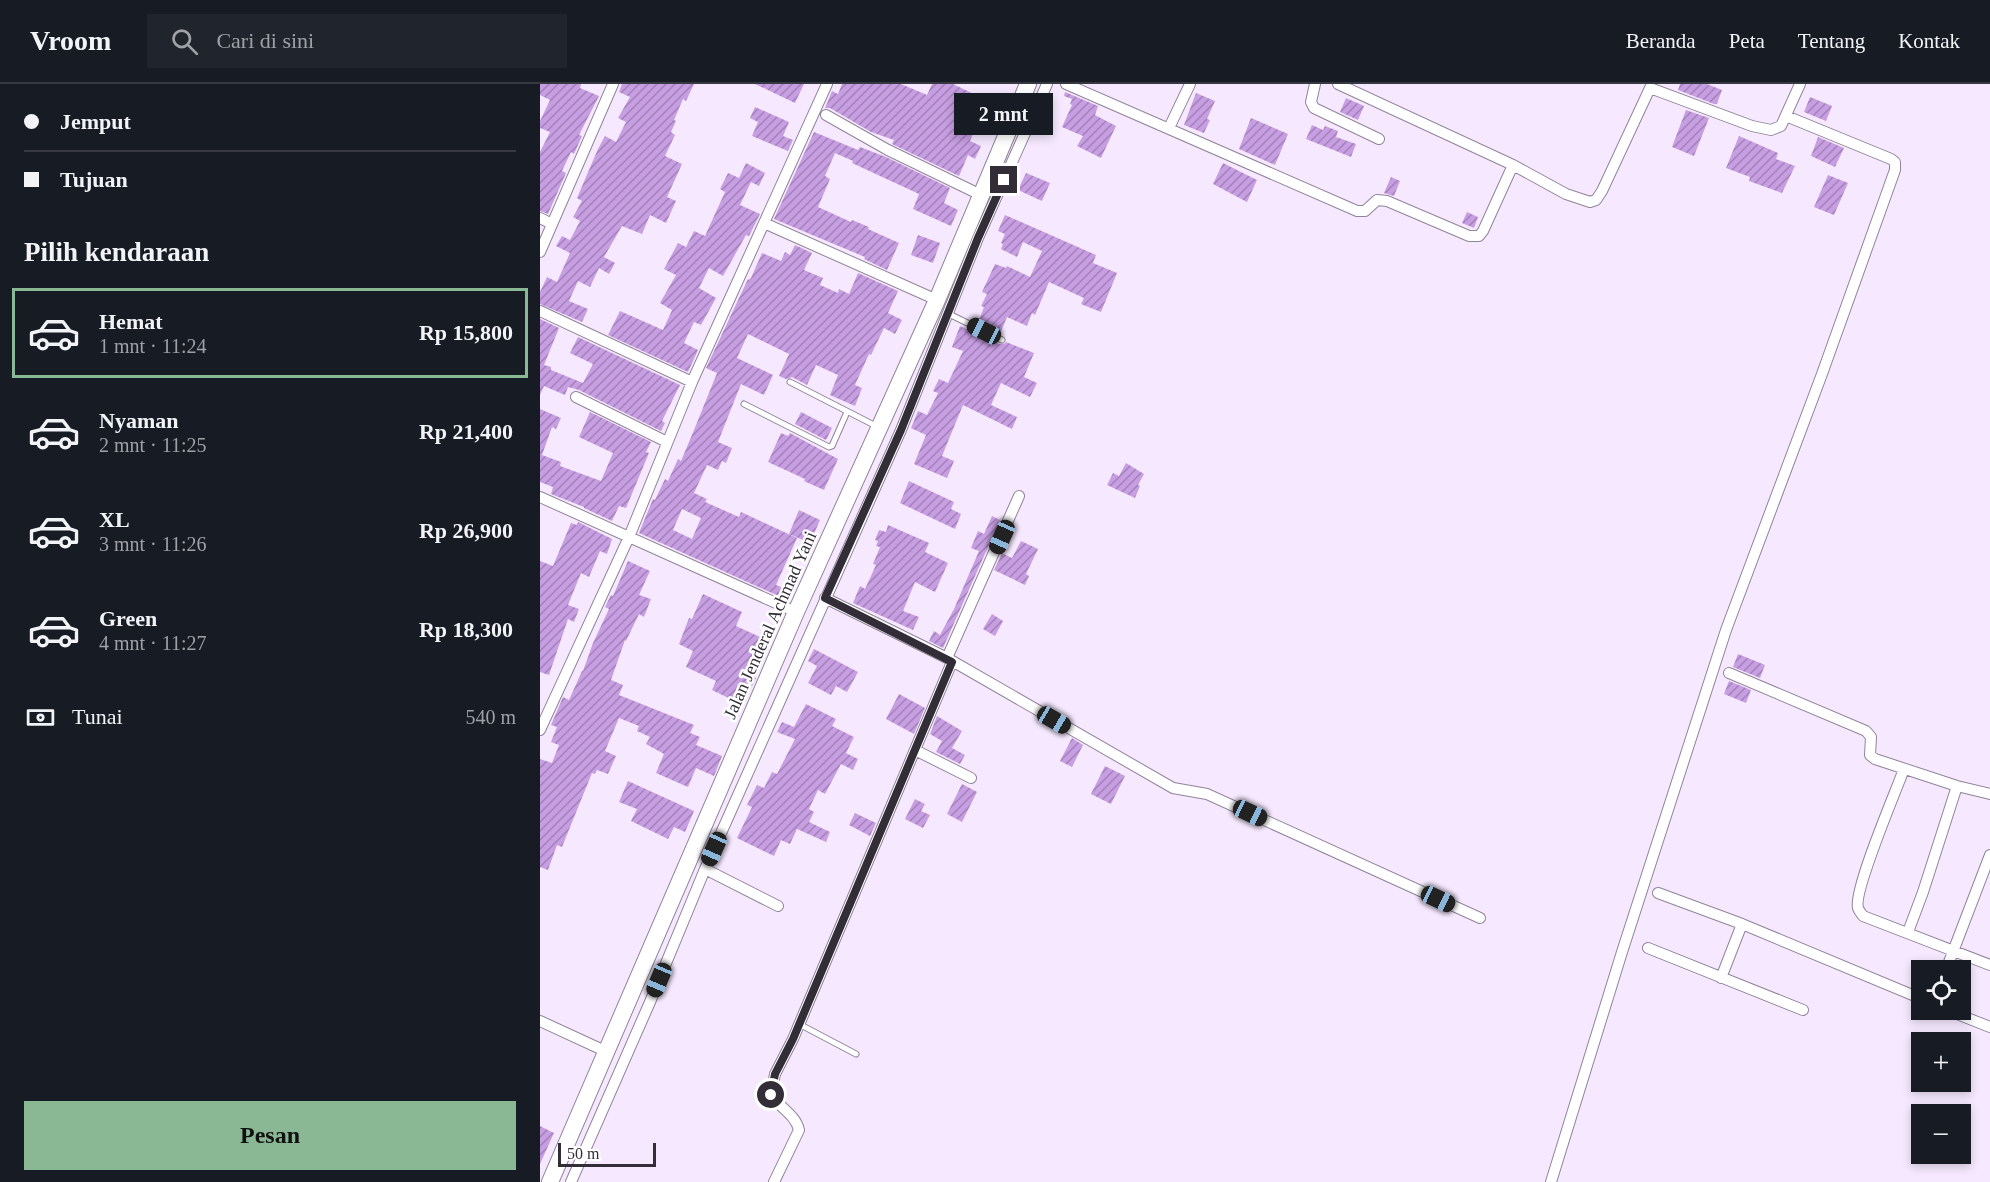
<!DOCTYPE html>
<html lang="id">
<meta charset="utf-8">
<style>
:root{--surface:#171b24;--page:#20242c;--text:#f1f3f6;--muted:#9ea1a6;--line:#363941;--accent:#8bb894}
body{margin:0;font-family:Georgia,serif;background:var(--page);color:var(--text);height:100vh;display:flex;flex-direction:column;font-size:22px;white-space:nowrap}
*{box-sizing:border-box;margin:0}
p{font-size:20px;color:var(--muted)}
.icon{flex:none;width:33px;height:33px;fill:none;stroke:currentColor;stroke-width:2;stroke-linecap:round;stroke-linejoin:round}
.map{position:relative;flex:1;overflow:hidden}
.drawer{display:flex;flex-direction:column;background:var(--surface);width:540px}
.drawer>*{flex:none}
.hud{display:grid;align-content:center;height:132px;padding:0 24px;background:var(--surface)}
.buttons{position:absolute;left:1371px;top:876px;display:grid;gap:12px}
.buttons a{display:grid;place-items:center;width:60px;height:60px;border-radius:0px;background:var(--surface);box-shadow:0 3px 9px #0003;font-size:30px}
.scale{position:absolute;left:18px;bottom:15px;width:98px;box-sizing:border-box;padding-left:6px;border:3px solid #322d36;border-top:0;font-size:16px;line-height:21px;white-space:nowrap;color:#322d36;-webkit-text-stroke:4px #fff;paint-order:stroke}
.end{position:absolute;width:27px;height:27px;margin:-14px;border:8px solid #322d36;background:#fff;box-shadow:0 0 0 3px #fff}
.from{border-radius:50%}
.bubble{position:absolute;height:42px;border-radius:0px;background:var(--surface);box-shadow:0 3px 9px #0003;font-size:20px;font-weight:700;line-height:42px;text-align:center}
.car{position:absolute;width:18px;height:36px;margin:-18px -9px;border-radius:8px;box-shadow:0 0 4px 2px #0007;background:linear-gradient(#222 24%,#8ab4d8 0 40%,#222 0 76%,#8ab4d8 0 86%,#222 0)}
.hud b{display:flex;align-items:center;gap:21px;height:57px;font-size:22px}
.hud b+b{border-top:2px solid var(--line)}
.hud i{width:15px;height:15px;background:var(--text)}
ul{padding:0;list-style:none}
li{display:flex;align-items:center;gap:18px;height:90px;margin:0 12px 9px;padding:0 12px;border:3px solid transparent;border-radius:0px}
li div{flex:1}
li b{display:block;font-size:22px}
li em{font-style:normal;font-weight:700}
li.current{border-color:var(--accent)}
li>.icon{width:54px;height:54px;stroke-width:1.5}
h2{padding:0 24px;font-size:27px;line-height:72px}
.pay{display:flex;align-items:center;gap:15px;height:66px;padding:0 24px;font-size:22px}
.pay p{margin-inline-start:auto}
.cta{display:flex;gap:12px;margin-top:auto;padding:12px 24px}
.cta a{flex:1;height:69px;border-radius:0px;background:var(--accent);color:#111;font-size:24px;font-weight:700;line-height:69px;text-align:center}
header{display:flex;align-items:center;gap:36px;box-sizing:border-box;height:84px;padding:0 30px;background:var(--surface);border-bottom:2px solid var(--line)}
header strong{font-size:28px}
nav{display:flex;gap:33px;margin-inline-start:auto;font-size:21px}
.search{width:420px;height:54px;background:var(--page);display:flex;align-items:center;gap:15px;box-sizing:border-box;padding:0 21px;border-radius:0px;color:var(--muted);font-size:22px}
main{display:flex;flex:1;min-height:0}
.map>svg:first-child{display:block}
.building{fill:url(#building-hatch);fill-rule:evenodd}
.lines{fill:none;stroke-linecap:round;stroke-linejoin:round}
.lane-casing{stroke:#908499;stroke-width:7}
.street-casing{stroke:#908499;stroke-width:12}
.primary-casing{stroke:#908499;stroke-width:18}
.lane{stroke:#fff;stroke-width:5}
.street{stroke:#fff;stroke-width:10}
.primary{stroke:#fff;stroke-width:16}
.route{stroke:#322d36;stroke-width:8}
.labels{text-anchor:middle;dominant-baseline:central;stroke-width:5;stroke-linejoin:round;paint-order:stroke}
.street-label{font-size:18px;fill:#322d36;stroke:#fff}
</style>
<header>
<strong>Vroom</strong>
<div class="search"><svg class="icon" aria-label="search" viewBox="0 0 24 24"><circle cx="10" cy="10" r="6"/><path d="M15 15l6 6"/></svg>Cari di sini</div>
<nav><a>Beranda</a><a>Peta</a><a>Tentang</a><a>Kontak</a></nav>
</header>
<main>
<section class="drawer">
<div class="hud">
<b><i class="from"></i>Jemput</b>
<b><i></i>Tujuan</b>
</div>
<h2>Pilih kendaraan</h2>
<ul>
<li class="current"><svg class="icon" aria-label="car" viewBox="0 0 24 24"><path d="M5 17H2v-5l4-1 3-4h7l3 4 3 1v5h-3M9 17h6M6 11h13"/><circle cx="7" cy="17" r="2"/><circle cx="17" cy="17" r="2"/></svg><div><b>Hemat</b><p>1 mnt · 11:24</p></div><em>Rp 15,800</em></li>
<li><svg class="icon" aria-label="car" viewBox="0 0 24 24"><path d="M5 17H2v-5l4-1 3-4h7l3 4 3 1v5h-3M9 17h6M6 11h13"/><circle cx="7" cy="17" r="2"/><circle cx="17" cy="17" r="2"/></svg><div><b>Nyaman</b><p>2 mnt · 11:25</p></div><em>Rp 21,400</em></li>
<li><svg class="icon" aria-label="car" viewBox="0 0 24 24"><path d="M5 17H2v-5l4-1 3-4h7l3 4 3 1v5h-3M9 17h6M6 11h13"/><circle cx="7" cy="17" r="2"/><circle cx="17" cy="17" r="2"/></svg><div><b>XL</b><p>3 mnt · 11:26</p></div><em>Rp 26,900</em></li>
<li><svg class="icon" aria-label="car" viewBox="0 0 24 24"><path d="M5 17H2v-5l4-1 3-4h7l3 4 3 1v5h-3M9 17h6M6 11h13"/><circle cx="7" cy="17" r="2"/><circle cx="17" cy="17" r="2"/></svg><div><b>Green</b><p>4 mnt · 11:27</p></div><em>Rp 18,300</em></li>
</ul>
<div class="pay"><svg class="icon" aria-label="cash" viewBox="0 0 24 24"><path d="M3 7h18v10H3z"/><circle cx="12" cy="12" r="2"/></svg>Tunai<p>540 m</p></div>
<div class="cta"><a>Pesan</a></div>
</section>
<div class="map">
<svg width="1450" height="1098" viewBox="0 0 1450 1098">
<defs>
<pattern id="building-hatch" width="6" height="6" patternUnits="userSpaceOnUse" patternTransform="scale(1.5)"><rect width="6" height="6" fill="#c79ee2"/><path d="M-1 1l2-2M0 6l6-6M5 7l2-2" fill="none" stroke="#a281b8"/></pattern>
</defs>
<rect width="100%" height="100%" fill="#f6e9ff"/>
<path class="building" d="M0,0h41l-1,4 19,8 -20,39 3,1 -8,18 -3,-2 -9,19 4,2 -18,41 -8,-3v-59l10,-20 -10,-4v-7l10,-21 -10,-5z
M82,0h72l-8,17 -3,-2 -9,21 2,1 -5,11 4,3 -10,21 17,8 -15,33 9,4 -10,22 -16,-8 -8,19 -20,-8 -18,31 11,6 -6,11 -10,-6 -9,19 -12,-6 -9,20 19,8 -6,13 -42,-18v-12l7,-15 10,5 13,-29 -14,-7 6,-10 8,4 10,-19 -7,-4 9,-16 -5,-3 21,-49 7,-13 11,6 10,-20 -8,-4 12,-21 -11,-5z
M215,0h49l-9,19z
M302,0h59l26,11 5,-11h21l37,18 -7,16 -3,-1 -10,24 11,5 -6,13 -7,-4 -9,21 -67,-32 2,-4 -23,-8 -41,-24h-5l7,-17 6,3z
M1140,0h27l15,6 -5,14h-3l-36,-14z
M525,8l33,14 -3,9 21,11 -15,32 -24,-12 6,-10 -21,-9 10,-22 -2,-1 2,-5 -8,-3z
M656,9l19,8 -8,18 3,1 -6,13 -20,-8z
M1270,13l22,9 -6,15 -22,-9z
M806,14l18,8 -6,14 -18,-8z
M215,23l34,15 -6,14 10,4 -5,11 -36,-15 6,-14 -8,-4z
M1146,26l23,8 -15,38 -22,-9z
M711,34l37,16 -13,31 -36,-16z
M772,41l11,5 2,-4 13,5 -2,6 20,7 -5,13 -45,-18z
M274,48l44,18 2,-3 26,10 64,31 -6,15 14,7 -7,16 -38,-17 6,-15 -67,-31 1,-2 -18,-8 -10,23 5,3 -12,28 33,15 1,-2 17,7 -1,2 31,14 -12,27 -23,-11 1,-2 -91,-38z
M1199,52l39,17 -2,6 19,7 -13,27 -33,-12 1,-4 -24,-9z
M1278,53l26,11 -9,19 -24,-11z
M206,79l19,10 -6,13 -8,-4 -11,23 20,9 -11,22 -3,-1 -23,41 -14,-8 -10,20 17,10 -15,27 -7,-3 -10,21 14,7 -10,22 -80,-37 12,-24 43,19 9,-20 -12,-7 16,-28 -12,-6 14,-26 8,4 8,-16 11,5 20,-44 -5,-3 8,-16 11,5z
M683,79l34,17 -10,22 -34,-18z
M486,89l24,10 -8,18 -24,-11z
M1288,91l20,8 -14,32 -20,-8z
M851,93l9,4 -6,15 -10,-3z
M927,128l11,5 -4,11 -12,-5z
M465,131l91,40 -3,8 24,10 -16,39 -20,-8 3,-6 -35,-16 -14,33 -3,-2 -5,13 -20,-9 -7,17 -22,-11 6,-16 -3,-1 6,-12 -5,-2 13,-28 11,4 1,-2 23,11 12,-26 -19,-9 -6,15 -16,-8 2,-5 -2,-1 4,-9 -7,-3z
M378,151l22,8 -7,20 -22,-8z
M255,161l17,8 -8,17 19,8 -3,7 18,8 1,-4 10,5 9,-21 40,18 -10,22 14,7 -7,14 -11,-6 -13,27 -2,-1 -14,31 7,3 -7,18 -25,-11 8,-20 -22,-10 -9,20 -15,-8 -6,2 -7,-3 10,-22 -41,-20 -11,24 36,17 -9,20 -23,-11 -23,58 14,6 -6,15 -4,-2 -4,9 -11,-5 -13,28 13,6 -2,3 34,15 2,-5 56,26 -21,47 13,5 -4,9 -146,-66 14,-34 2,1 10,-21 3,2 10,-22 3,2 13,-31 23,-57 -11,-5 42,-89 1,1 2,-2 11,-25 19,8 4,-9 5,3zM142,425l19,9 -9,21 -19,-9z
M0,235l19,9 -15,37 7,2v3l32,13 10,-19 -23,-11 8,-16 102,48 -18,36 3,2 -4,8 -82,-41 -11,-3 -3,8 -21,-9 -4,9z
M420,242l40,18h4l2,-2 28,11 -10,24 13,6 -7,14 -29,-14 -10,22 26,12 -5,12 -49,-24 -21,51 12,5 -7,17 -33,-14 12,-29 -15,-7 7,-17 9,4 11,-22 -5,-2 6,-12 9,4 15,-32 -11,-4z
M0,325l21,9 -5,11 -4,-2 -10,28 19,7 -1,4 41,15 12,-28 -34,-16 11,-25 61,30 -5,10 3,1 -23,55 -7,-2 -7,15 -28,-13v-1l-33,-13 2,-7 -13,-5z
M261,328l31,16 -6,12 -31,-16z
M241,349l7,3 2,-3 48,26 -14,31 -20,-9 1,-2 -37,-17z
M586,379l18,11 -6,11 2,1 -5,12 -28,-13 6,-12 6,3z
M369,397l45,21 -3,7 10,5 -6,15 -55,-26z
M259,426l21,10 -10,23 -21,-9z
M452,432l8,4 -57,128 -14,-7 5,-10 6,4 14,-26 25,-58 -8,-3 7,-17 6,3z
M38,438l34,17 -5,15 -7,-3 -11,26 -8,-4 -13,32 11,4 -5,13 -6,-3 -19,56 -9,-3v-111l13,5 18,-43 6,2z
M348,441l41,18 -4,9 23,11 -13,29 -20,-10 -12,29 16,6 -6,13 -60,-27 7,-17 5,3 11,-24 -3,-1 7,-17 -4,-1 2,-5 -3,-1 4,-10 7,2z
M481,457l17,8 -12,25 3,2 -4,9 -31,-15 8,-17 10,5z
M88,477l22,10 -11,24 12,4 -7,18 -5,-3 -13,27 -1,-1 -14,40 12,5 -4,10 75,30 -4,8 10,4 -4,8 26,11 -8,20 -18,-8 -8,19 -32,-14 8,-19 -18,-10 4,-7 -13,-6 2,-5 -20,-8 -14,33 11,5 -8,18 -11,-4 -2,4 -3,-1 -30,74 -5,-2 -9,25 -8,-3v-108l12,4 7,-18 -8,-3 6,-15 -6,-2 12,-28 6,3 13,-29h1l10,-28 16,-34 -4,-2 6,-12 2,1z
M163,510l39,18 -6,14 33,15 -5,10 -7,-4 -13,25 12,6 -13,27 -31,-15 4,-9 -30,-14 7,-16 -14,-7 10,-26 3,1z
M452,530l11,7 -8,15 -12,-7z
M274,565l44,23 -11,20 -11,-6 -5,9 -23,-12 9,-17 -9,-5z
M1198,570l27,11 -5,13 -27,-11z
M1189,597l22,9 -5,13 -22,-9z
M359,610l26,14 -11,26 -28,-15z
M266,620l30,15 -4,7 22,11 -8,16 12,6 -5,11 -12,-6 -16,30 -7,-4 -9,19 5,3 -5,10 21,10 -4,10 -29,-13 -7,15 -9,-4 -7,16 -37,-18 15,-31 -5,-2 10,-20 7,3 8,-16 5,2 18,-35 -18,-7 5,-10 12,5z
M397,632l25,15 -10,17 13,7 -5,9 -24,-12 6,-11 -12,-7z
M532,654l11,7 -11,22 -12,-6z
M565,682l20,10 -14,28 -20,-10z
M88,697l66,30 -9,21 -11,-5 -6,12 -37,-18 6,-12 -18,-7z
M422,700l15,8 -15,30 -15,-8z
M375,715l10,5 -4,7 9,4 -7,13 -18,-9z
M315,729l21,10 -6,13 -21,-11z
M0,1042l14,7 -14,31z"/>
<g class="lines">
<defs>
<path id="lane" d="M407,229l55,27
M250,298l88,45
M204,320l85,43 3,-1 15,-34
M259,940l57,30"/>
<path id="street" d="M526,0l291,127h8l12,-11 10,1 82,35h10l4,-5 30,-66
M775,0l-4,18 3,6 65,31
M798,0l175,81 53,29 24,8 6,-2 6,-9 48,-103 102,38 19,4 10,-4 19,-42
M286,31l62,35 93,45
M629,44l21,-44
M0,134l12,6
M224,139l173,77
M0,168l73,-168
M0,227l152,71
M36,313l91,45
M0,413l256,115
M285,514l122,60 226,130 34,6 273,124
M407,574l72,-162
M1189,589l137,58 5,6 -1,18 5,4 82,27 33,8
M0,646l89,-193 63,-155 135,-298
M375,666l56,28
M1364,685c-8,22 -51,122 -46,139 1,3 3,5 5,8l127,49
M165,785l73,37
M1118,809l84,31 180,75
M1368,848l15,-40 34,-106
M1108,864l155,62
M1406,886l44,-115
M1181,894l21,-54
M1407,926l43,17
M0,937l65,30
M31,1098l79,-180 55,-133 196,-439 77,-192 69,-154
M234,1098l25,-52c-3,-15 -20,-23 -28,-35l4,-21 18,-35 159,-377
M1011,1098l71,-230 104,-322 96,-256 73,-204v-8l-4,-3 -105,-43"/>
<path id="primary" d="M10,1098l246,-570 141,-312 91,-216"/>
</defs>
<use href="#lane" class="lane-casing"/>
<use href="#street" class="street-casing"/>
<use href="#primary" class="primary-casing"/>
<use href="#lane" class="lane"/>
<use href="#street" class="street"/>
<use href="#primary" class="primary"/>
</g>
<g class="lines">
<path class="route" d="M231,1011l4,-21 18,-35 159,-377 -127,-64 76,-168 77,-192 26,-58"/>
</g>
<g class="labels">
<g class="street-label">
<text transform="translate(230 541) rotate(-66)">Jalan Jenderal Achmad Yani</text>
</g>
</g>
</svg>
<div class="buttons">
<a><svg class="icon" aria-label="locate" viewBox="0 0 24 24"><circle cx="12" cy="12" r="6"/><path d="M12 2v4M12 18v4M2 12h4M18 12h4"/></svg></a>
<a>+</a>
<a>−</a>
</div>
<div class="scale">50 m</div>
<i class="end from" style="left:231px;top:1011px"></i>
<i class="end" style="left:464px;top:96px"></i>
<div class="bubble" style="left:414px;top:9px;width:99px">2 mnt</div>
<i class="car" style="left:444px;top:247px;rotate:297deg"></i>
<i class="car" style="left:462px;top:453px;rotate:204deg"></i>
<i class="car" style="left:514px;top:636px;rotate:120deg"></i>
<i class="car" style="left:710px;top:729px;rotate:115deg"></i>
<i class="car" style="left:174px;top:765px;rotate:204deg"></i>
<i class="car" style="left:898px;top:815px;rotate:115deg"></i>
<i class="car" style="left:119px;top:896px;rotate:203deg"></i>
</div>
</main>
